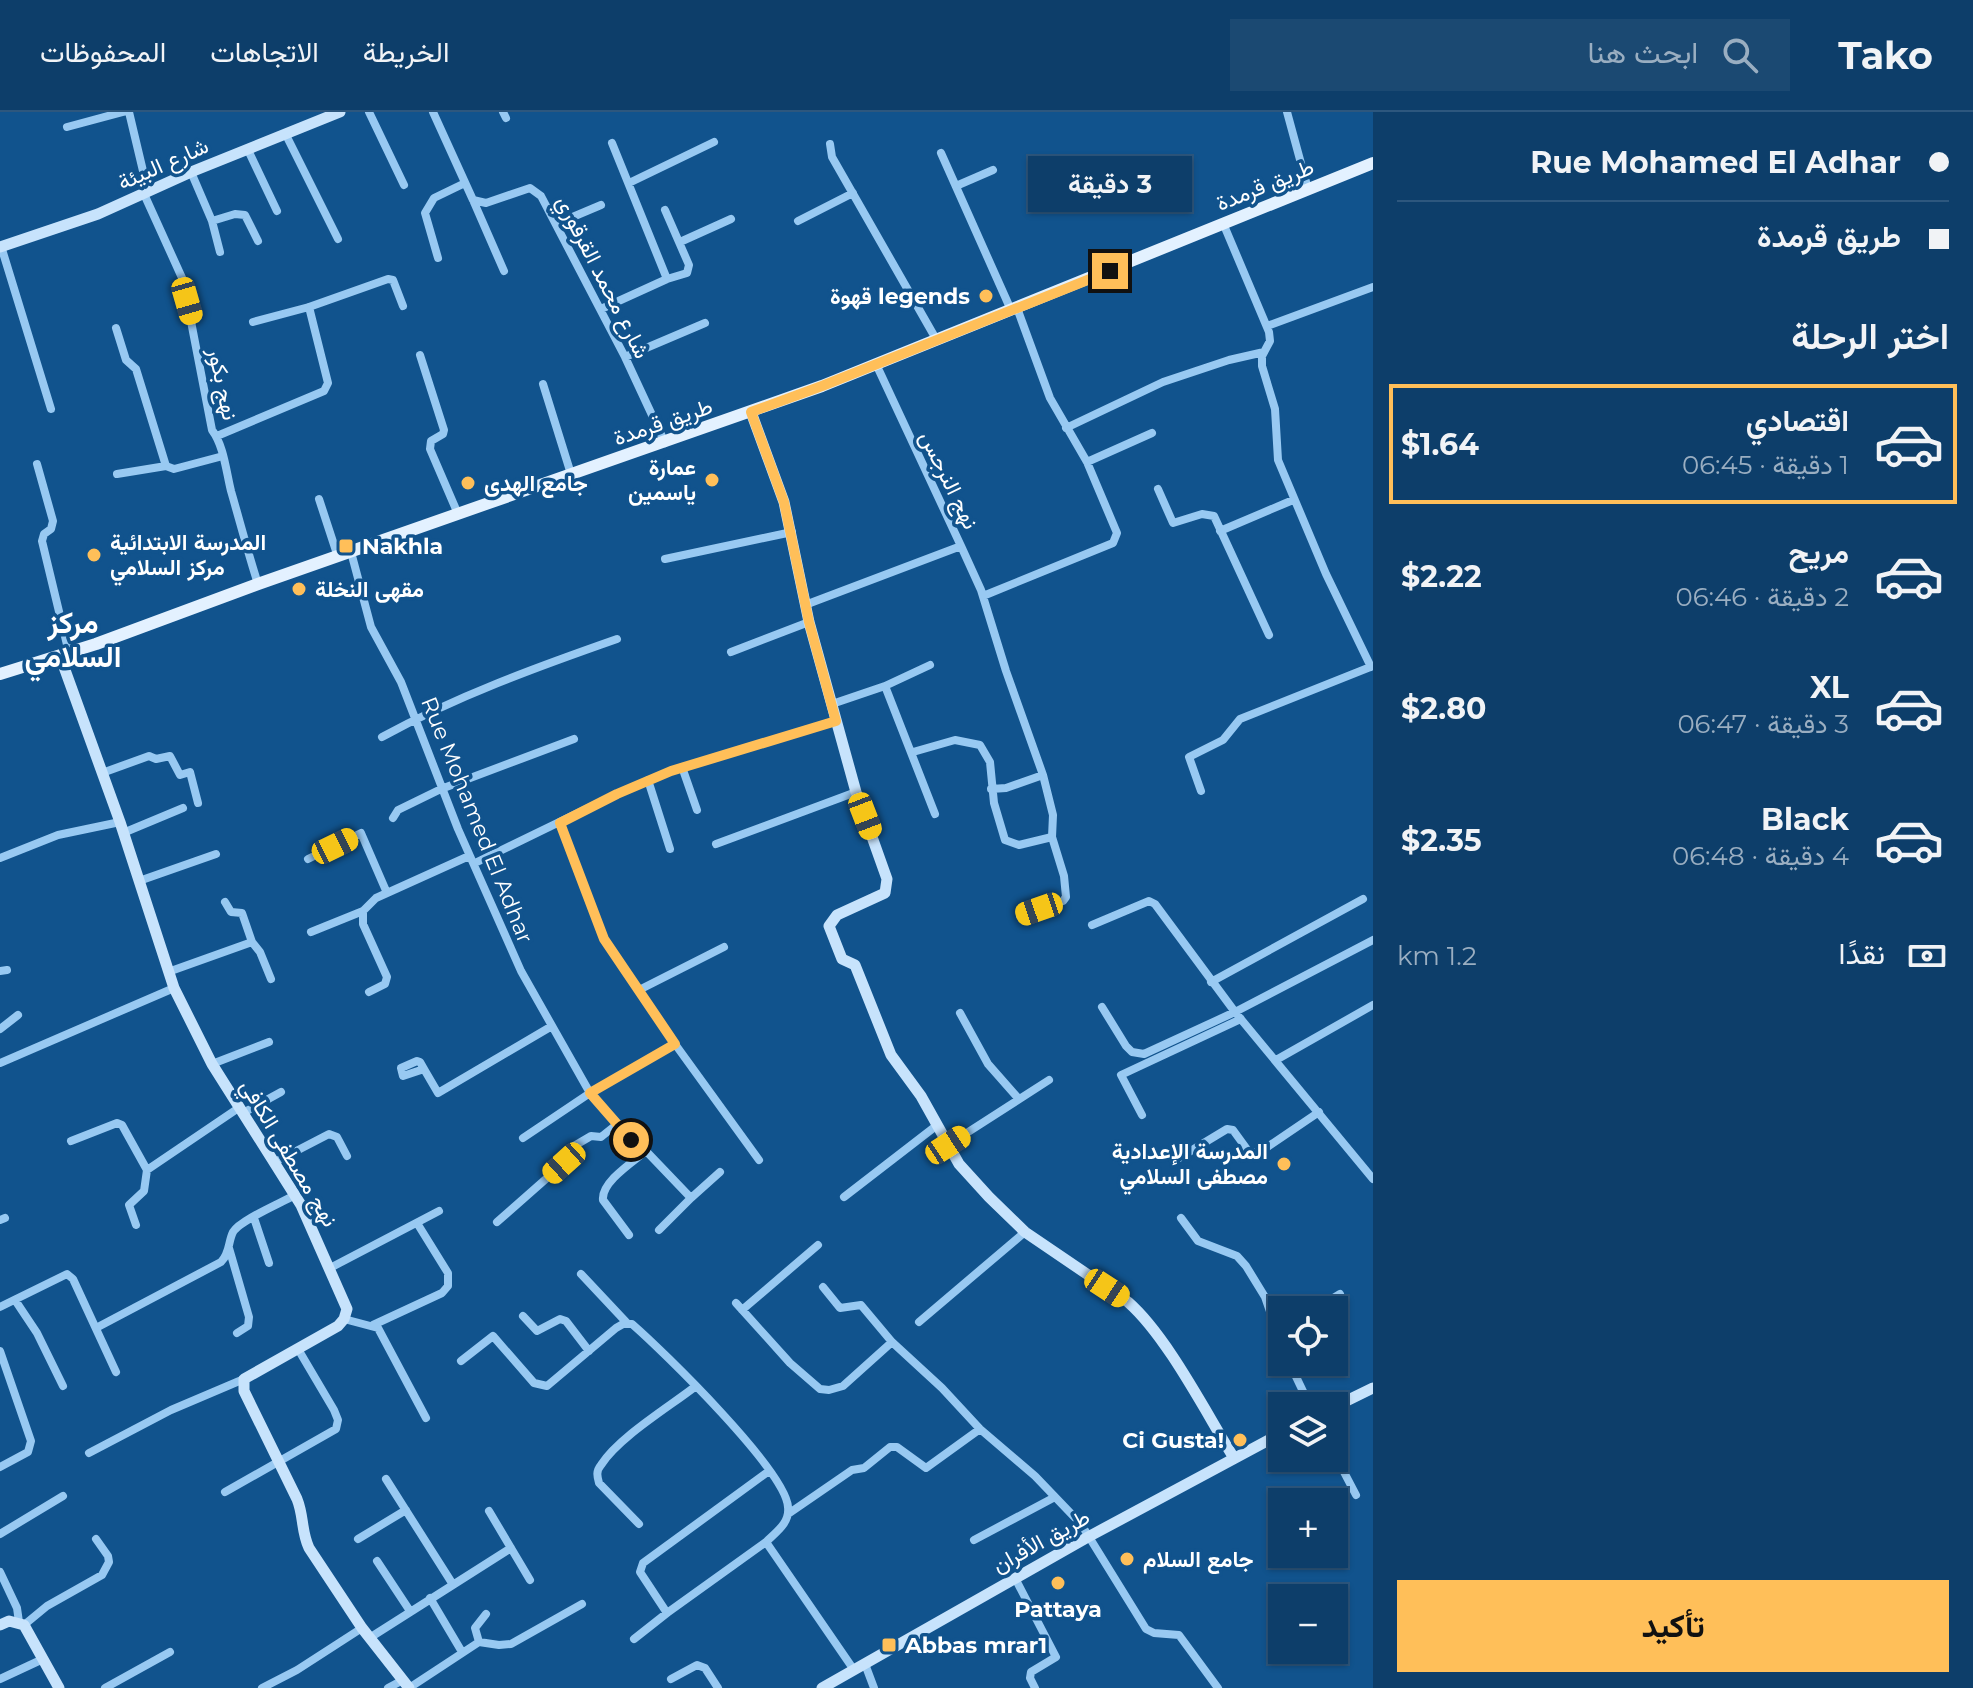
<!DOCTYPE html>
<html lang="ar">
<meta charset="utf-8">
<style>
:root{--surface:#0d3e6a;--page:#1b4972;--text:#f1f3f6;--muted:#9aaec1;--line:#2d577e;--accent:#ffbf59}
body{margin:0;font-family:Montserrat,Vazirmatn,sans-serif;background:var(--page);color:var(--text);direction:rtl;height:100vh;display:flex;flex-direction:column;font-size:30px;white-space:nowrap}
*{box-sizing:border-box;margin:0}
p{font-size:26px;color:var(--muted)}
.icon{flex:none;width:44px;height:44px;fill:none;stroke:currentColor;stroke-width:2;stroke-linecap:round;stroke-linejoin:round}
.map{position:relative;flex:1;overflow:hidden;direction:ltr}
.drawer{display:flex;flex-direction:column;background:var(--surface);width:600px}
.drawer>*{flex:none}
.hud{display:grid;align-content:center;height:176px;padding:0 24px;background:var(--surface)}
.buttons{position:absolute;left:1268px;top:1184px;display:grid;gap:16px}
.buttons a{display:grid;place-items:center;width:80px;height:80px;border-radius:0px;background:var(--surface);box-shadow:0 2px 6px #0004,0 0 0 2px var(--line);font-size:40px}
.end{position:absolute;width:36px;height:36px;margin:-18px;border:10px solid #ffbf59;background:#111;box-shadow:0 0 0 4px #111}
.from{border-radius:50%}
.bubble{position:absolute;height:56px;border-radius:0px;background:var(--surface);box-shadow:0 2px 6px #0004,0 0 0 2px var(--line);font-size:26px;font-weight:700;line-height:56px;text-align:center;direction:rtl}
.car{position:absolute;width:24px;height:48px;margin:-24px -12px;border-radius:10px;box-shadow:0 0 6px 2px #0007;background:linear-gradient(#f5c518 24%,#345 0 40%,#f5c518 0 76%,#345 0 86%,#f5c518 0)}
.hud b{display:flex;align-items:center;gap:28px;height:76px;font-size:30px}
.hud b+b{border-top:2px solid var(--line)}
.hud i{width:20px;height:20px;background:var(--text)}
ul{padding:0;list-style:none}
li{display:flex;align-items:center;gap:24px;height:120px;margin:0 16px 12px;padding:0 8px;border:4px solid transparent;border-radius:0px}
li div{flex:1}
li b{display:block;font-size:30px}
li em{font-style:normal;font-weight:700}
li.on{border-color:var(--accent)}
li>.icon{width:72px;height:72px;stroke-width:1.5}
h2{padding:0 24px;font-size:36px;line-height:96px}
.pay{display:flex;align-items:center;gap:20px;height:88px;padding:0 24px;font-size:30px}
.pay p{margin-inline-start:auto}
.button{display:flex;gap:16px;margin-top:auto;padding:16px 24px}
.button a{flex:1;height:92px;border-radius:0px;background:var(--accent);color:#111;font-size:32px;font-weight:700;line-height:92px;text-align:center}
header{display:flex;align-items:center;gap:48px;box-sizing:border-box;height:112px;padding:0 40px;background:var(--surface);border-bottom:2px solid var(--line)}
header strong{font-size:38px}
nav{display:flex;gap:44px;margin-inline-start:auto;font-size:28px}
.search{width:560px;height:72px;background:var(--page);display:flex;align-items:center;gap:20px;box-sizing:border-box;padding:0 28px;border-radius:0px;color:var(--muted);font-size:30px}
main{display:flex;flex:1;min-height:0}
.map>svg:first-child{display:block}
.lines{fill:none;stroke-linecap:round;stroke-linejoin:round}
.street{stroke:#98c9f2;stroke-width:8}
.secondary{stroke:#c7e3fc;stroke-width:11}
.primary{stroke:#e3f1ff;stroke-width:12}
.route{stroke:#ffbf59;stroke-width:10}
.poi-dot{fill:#ffbf59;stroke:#11538d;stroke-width:3}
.labels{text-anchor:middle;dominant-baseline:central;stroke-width:7;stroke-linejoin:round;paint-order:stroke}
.street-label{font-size:22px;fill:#fff;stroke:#11538d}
.poi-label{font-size:22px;font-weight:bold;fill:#fff;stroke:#11538d;text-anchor:start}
.district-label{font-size:30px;font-weight:bold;fill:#fff;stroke:#11538d}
</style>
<header>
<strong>Tako</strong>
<div class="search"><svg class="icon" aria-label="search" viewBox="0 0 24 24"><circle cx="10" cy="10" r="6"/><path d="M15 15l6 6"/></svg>ابحث هنا</div>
<nav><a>الخريطة</a><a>الاتجاهات</a><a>المحفوظات</a></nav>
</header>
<main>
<section class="drawer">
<div class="hud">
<b><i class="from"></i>Rue Mohamed El Adhar</b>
<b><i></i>طريق قرمدة</b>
</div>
<h2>اختر الرحلة</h2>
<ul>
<li class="on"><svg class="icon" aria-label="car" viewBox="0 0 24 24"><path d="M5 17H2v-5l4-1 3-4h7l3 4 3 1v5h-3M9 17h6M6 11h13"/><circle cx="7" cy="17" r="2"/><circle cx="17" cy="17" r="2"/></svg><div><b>اقتصادي</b><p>1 دقيقة · 06:45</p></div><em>$1.64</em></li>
<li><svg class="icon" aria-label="car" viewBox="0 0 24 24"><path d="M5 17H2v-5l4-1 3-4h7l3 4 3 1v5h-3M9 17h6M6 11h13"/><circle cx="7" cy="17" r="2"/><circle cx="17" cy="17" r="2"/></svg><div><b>مريح</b><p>2 دقيقة · 06:46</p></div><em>$2.22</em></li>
<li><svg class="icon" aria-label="car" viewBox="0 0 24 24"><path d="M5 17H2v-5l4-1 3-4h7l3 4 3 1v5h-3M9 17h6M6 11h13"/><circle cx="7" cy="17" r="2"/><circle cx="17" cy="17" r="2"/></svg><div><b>XL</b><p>3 دقيقة · 06:47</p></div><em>$2.80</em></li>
<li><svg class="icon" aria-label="car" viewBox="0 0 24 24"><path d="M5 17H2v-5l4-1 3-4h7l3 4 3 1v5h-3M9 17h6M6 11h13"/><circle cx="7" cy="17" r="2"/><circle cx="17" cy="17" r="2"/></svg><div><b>Black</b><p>4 دقيقة · 06:48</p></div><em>$2.35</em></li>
</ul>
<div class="pay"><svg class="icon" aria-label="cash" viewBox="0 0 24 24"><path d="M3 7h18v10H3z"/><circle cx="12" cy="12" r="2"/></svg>نقدًا<p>1.2 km</p></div>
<div class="button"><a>تأكيد</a></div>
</section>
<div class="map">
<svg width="1373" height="1576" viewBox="0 0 1373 1576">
<rect width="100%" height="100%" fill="#11538d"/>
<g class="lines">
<path class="street" d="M129,0l19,80
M369,0l35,73
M433,0l40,88 13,3 44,-15 11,8 84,161 40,86
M503,0l3,6
M1287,0l21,77
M67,15l56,-15
M286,23l52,104
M830,32l2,13 104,182
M248,38l29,61
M941,41l70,157
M191,60l21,49 8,31
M629,71l85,-41
M956,74l37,-16
M144,82l39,86 29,150c12,16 14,41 19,61 9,31 17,62 27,93
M473,88l31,71
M665,98l24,55 -2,8 -20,6
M212,109l23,-7 10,1 13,26
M798,109l55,-28
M1223,111l46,109 1,9 -8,15v10l13,43 3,51 48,114 45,93
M556,112l45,-19
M680,130l51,-23
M1,134l50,163
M438,146l-13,-45 9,-15 31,-15
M601,197l66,-30 -55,-136
M253,210l56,-15 79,-28 5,1 10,26
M1267,214l106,-39
M116,216l10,32 10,9 30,97
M420,243l24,75 -1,4 -12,7 -1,8 28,65
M625,245l80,-34
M543,272l28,90
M1066,316l97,-46 66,-22 35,-8
M217,324l107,-45 4,-8 -19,-76
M1087,350l65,-29
M37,352l16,57 -2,8 -7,5 -2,7 27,112
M117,362l49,-8 8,3 49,-13
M1158,377l15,34 29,-9 12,2 55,119
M319,387l19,58
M1220,419l73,-31
M961,434l20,44 25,81 37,104
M351,440l20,75 30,55 57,147 63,142 69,122 44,50 12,8 45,47 -32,32
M665,447l127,-27
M983,484l130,-53 4,-10 -30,-71 -37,-64 -33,-90
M805,493l156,-59 -85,-182
M731,540l78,-30
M885,574l50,128
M832,592l53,-18 45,-21
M382,625c75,-41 155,-70 235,-98
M913,640l42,-12 25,5 10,17 4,41 11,37 14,5 33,-8 12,39 2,21 -3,4 -43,15
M682,655l15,43
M102,661l47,-17 7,3 14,-3 10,19 10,-3 8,31
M648,668l22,69
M991,677l15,-1 37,-13 10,40 -1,22
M1201,679l-12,-34 34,-17 17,-21 133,-53
M393,706l5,-8 43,-21 133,-50
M123,721l60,-25
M716,732l140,-52
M0,746l58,-23 62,-13
M308,747l53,-26 26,60
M475,751l142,-69 54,-23 165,-50
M139,769l77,-27
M225,790l6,10 11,1 10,29
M1092,813l57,-24 6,3 80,108 138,167
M311,820l52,-21
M0,859l7,-1
M168,860l84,-30 8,10 11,27
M1211,870l152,-83
M639,878l85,-43
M369,880l16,-8 2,-7 -24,-53v-13l13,-13 93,-42
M1102,895l24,39 6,6 12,2 91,-42 138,-72
M960,901l28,51 30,34
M0,917l18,-14
M675,932l84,116
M1276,948l97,-55
M417,949l3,1 4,7 -21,7 -2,-8z
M0,951l174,-75
M212,952l57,-22
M424,957l14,24 114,-67
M243,1001l38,-21
M1142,1003l-21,-40 120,-56
M523,1026l67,-45 85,-49 -71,-105 -44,-116
M71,1029l46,-18 5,2 25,45 93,-63
M948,1033l101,-65
M1174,1049l53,-32 6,1 16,22h11l59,-40
M275,1050l54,-28 8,3 10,19
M844,1085l92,-71
M691,1086l29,-26
M254,1106l15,45
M1181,1106l17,23 39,15 9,10 19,31 17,49
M0,1108l5,-2
M497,1110l67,-59 10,-17 17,-10 10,1 15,-12
M136,1113l-7,-20 15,-14 3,-21
M629,1123l-26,-35c-2,-18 30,-38 43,-49
M229,1136l20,69 -1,9 -11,7
M330,1156l109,-57
M581,1162l46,49
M823,1175l17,21 21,-3 31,37 50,46 38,41 55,47 46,48 65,105 8,4 25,2 39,53
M15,1188l22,33 26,53
M736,1191l54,60 30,26 9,1 14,-4 49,-44
M0,1195l67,-33 6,5 43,93
M742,1198l76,-65
M1314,1198l26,-16
M523,1204l14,15 23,-12 6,2 23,30
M344,1207l34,9 48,90
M919,1210l106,-90
M373,1213l69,-32 6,-7v-13l-31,-50
M96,1216l125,-66c9,-9 7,-20 12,-30 7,-12 48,-29 62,-37
M0,1239l31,90 -3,11 -28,15
M461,1249l32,-25 41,47 13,3 69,-58 7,-4h9c31,27 154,147 156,183 2,16 -12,25 -22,35l88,128
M1289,1250l21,44
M89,1341l82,-43 73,-31
M1334,1341l22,42
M386,1367l66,104
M225,1380l111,-63 2,-9 -4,-10 -36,-61
M489,1399l41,69
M788,1402l64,-44 12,-2 26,-21h7l29,21 54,-39
M639,1412l-40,-41c-2,-7 -3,-12 2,-18 18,-28 68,-58 95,-79
M0,1422l63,-38
M358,1427l48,-29
M974,1428l81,-43
M766,1430l-99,71 -27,-41 3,-9 126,-92
M377,1449l33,50
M0,1460l17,36 2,14
M1015,1466l41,79 -25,15 -1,6 5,10
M430,1486l32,54
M24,1513l23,-19 55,-31 7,-13 -1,-6 -12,-17
M371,1525l140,-89
M634,1527l33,-26
M479,1530l-4,-14 11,-14
M865,1552l9,24
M0,1567l43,-20
M671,1567l26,-14 8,3 13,20
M105,1576l65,-36
M262,1576l35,-18 65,-42
M388,1576l15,-8
M409,1576l70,-46 20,3 12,-1 71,-40"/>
<path class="secondary" d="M0,135l98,-33 93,-42 149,-60
M751,300l33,90 25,120 47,170 31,87 -2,14 -48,22 -8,11 13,33 13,6 36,90 30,41 38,68 30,33 36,35 103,70c39,34 78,111 106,156
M60,544l60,166 54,166 38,76 89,141 46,104 -3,10 -6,7 -94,53v12l53,108c7,17 4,32 12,49l53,80 47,60
M1334,1295l39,-19
M0,1513l9,-4 15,4 35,63
M822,1576l266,-151 194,-104"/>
<path class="primary" d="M0,562l96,-30 162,-60 564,-198 551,-223"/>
</g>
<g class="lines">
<path class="route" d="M631,1028l-41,-47 85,-49 -71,-105 -44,-116 57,-29 54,-23 165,-50 -27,-99 -25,-120 -33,-90 71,-26 288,-115"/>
</g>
<g class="poi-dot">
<circle cx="986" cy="184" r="8"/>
<circle cx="712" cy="368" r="8"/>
<circle cx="468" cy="371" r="8"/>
<rect x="338" y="426" width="16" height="16" rx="4"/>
<circle cx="94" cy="443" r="8"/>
<circle cx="299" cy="477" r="8"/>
<circle cx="1284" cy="1052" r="8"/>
<circle cx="1240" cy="1328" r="8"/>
<circle cx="1127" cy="1447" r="8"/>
<circle cx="1058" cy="1471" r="8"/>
<rect x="881" y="1525" width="16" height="16" rx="4"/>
</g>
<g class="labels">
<g class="street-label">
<text transform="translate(163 52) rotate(-24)">شارع البيئة</text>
<text transform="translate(1265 73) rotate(-22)">طريق قرمدة</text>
<text transform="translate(603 165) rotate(63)">شارع محمد القرقوري</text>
<text transform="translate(223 272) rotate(78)">نهج بكور</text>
<text transform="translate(663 310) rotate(-19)">طريق قرمدة</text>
<text transform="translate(949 368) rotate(64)">نهج النرجس</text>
<text transform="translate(477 708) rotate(68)">Rue Mohamed El Adhar</text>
<text transform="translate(289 1041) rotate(59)">نهج مصطفى الكافي</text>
<text transform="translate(1041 1429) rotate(-29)">طريق الأفران</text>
</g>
<g class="poi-label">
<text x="970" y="184" text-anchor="end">قهوة legends</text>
<text x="696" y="355" text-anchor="end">عمارة<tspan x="696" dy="25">ياسمين</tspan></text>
<text x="484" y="371">جامع الهدى</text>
<text x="110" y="430">المدرسة الابتدائية<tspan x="110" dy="25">مركز السلامي</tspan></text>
<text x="362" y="434">Nakhla</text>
<text x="315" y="477">مقهى النخلة</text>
<text x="1268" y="1039" text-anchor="end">المدرسة الإعدادية<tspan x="1268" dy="25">مصطفى السلامي</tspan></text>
<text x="1224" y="1328" text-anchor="end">Ci Gusta!</text>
<text x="1143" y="1447">جامع السلام</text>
<text x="1058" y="1497" text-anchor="middle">Pattaya</text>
<text x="905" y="1533">Abbas mrar1</text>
</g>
<g class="district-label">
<text x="73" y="510">مركز<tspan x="73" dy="34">السلامي</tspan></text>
</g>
</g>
</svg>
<div class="buttons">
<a><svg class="icon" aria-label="locate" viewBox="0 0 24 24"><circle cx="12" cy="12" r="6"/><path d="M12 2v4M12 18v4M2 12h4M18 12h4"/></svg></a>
<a><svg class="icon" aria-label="layers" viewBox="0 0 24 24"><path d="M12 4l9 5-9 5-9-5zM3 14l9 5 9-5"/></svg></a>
<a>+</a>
<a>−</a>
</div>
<i class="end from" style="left:631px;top:1028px"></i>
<i class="end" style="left:1110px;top:159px"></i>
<div class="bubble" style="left:1028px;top:44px;width:164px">3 دقيقة</div>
<i class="car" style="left:187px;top:189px;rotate:164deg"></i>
<i class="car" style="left:865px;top:704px;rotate:159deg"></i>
<i class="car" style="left:335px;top:734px;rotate:64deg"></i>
<i class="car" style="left:1039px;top:797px;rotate:251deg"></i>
<i class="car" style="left:948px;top:1033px;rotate:57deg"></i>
<i class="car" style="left:564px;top:1051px;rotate:228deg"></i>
<i class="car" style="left:1107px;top:1176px;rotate:123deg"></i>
</div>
</main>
